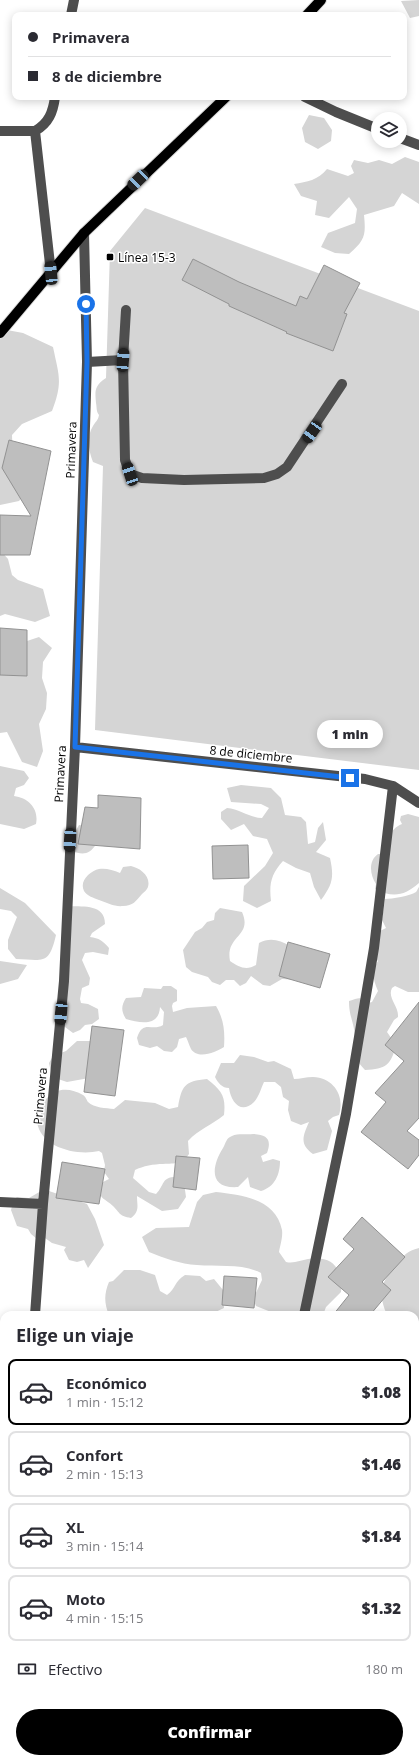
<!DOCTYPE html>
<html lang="es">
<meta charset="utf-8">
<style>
:root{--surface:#fff;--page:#f7f7f7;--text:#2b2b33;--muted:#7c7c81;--line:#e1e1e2;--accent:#000}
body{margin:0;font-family:"Open Sans",sans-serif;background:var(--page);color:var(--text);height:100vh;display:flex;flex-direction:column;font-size:15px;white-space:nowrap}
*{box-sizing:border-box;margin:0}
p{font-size:13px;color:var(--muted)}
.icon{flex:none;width:22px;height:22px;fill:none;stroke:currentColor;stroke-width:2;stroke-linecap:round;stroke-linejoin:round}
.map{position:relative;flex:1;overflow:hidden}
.panel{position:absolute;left:0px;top:1311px;width:419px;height:452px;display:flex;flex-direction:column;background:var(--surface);border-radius:12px 12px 0 0;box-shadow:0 2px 10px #0003}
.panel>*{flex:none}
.hud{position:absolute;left:12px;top:12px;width:395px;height:88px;border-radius:8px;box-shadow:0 2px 10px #0003;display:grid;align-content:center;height:88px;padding:0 16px;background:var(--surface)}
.buttons{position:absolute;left:371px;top:112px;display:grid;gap:8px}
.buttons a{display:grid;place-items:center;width:36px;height:36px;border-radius:50%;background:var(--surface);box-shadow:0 2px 10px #0003;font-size:20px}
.end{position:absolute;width:18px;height:18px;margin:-9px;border:5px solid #1a73e8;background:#fff;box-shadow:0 0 0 2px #fff}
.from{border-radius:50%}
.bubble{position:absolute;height:28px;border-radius:14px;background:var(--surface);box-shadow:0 2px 10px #0003;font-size:13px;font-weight:800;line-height:28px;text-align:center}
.car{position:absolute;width:12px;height:24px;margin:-12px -6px;border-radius:5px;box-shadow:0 0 3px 1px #0007;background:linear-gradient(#222 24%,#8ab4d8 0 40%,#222 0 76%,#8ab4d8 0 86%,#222 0)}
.hud b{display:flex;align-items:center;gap:14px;height:38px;font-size:15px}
.hud b+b{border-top:1px solid var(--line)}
.hud i{width:10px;height:10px;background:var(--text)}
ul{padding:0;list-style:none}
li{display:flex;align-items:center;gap:12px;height:66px;margin:0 8px 6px;padding:0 8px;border:2px solid var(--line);border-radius:8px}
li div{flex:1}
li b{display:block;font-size:15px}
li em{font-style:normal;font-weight:800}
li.on{border-color:var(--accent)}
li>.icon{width:36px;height:36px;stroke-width:1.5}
h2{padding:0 16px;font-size:18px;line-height:48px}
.pay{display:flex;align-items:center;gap:10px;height:44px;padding:0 16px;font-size:15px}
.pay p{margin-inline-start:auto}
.cta{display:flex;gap:8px;margin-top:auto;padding:8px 16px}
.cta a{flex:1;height:46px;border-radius:24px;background:var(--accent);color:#fff;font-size:16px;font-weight:800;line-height:46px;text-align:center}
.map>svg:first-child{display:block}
.green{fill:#d5d5d5}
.building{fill:#bebebe;stroke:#929292}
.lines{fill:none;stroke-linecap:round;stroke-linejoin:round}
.major-casing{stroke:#dbdbdb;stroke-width:12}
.minor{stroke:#4e4e4e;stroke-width:10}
.major{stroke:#000;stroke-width:10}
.route{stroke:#1a73e8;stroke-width:5}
.poi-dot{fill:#000;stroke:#fff;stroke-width:1.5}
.labels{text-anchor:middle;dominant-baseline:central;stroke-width:3;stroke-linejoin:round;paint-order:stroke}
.poi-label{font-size:12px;fill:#000;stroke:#fff;text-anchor:start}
.street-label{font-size:12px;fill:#000;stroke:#fff}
</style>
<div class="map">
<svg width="419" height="1763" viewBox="0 0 419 1763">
<rect width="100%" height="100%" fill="#fff"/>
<path class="green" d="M419,0v16l-9,2 -9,-17z
M309,115l15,3 8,12 -1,11 -13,8 -13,-7 -3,-14z
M405,157l14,5v42l-17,-11 -8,13 -30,9c2,20 1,25 -15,39l-14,-1 -14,-6 7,-14 27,-10 2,-14 -8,-12 -20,21 -14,-3 2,-14 -16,-5 -7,-12c13,-2 24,-4 33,-15l21,7 6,-3 -3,-7 3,-6 14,3 11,-3 13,4z
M145,208l274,103v459l-324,-40 8,-264 -10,-4c-4,-10 -7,-25 0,-36 2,-4 5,-5 6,-11 -3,-4 -2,-7 -3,-12 -1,-12 -2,-17 10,-25l4,-127z
M7,330l16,3 30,14c6,29 10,35 -1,64l-30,13 -10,11 1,28 12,31 -6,7 -19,4v-174z
M0,550l8,9 4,16 6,5 25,9 7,27 -15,6 -30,-8 -5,2z
M39,637l13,11 -9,14 -1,16 5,15 -1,16 -7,15 4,27 -6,16 -15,-5 -15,-30 -7,1v-75l24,-16z
M0,766l24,5 5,7 -5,7 -8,3 -2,8c15,2 25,13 22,28l-12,5 -24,-5z
M241,785l30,3 10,10 4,17 16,2 5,5 2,22 7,-2 3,-14 5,-6 3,18 -10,12 14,6c4,19 3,26 -9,42l-7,-13 -4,-14 -14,-5 -13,-7c-12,13 -14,23 -12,40l-14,7 -14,-7 1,-15 21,-20 8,-13 -6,-14 -14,-3 -9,-12 -13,6 -10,-11v-7l6,-4c13,1 23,10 35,10l7,-10 -8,-4 -30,-2 -4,-14z
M408,814l11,3v66c-15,13 -26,15 -44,6l1,-5c-6,-9 -8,-23 2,-30h4c6,-13 7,-25 20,-30l-2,-4 1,-4z
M79,825l8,1 9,18c-6,11 -14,11 -24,7l3,-19z
M131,866c9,2 20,10 17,21 -1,3 -4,5 -6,7 -6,7 -9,12 -19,12 -8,1 -16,-3 -24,-6 -5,-2 -12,-4 -15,-9 -5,-10 6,-20 15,-22 7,-1 14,1 21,4l3,-6z
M419,887v105h-11l-13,-6 -3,2c-5,10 7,18 6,29l-4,3 -7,12 9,13c-5,20 -10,24 -31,25 -17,-18 -8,-20 -11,-41 -2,-11 -5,-15 -5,-28 10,-3 11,-5 19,2l4,-1 6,-11c-5,-12 -7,-19 0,-30l-3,-3 5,-27 6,-3 -4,-8 3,-21c7,0 25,-3 31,-7 1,-1 2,-4 3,-5z
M0,888l25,15 31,32c-7,30 -12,25 -40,24l-8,-10v-9l9,-23 -6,-6 -11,-2z
M70,906c14,1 35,-2 35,18l-13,9 -2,4c9,1 13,4 19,11l-1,7 -15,-3 -8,1 -3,7 8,18 -1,7 -7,3 -2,11 1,4 7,1 10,5 1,10 -7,5 -7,1 -5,5 -7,3 -12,-9z
M220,908l22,4c11,25 -17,23 -12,49 9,6 16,10 26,4l3,-22c11,-6 21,-3 31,3l8,34 -16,-1 -12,7 -7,-1 -12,-9 -5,7 -6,3 -6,-6h-8l-6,5 -8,-3 -4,-5 -16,-5 -6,-5 -3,-17 12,-18 7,-4 5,-6 7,-2 1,-7z
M0,961l27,4 -9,14 -18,5z
M163,986h8l6,4v11l-4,2 -1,3 1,6 14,-4 29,-2c8,14 9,25 8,41 -8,5 -26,13 -33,2 -2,-4 -3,-8 -5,-12l-7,2 -2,8 -5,5 -8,-1 -7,-5 -7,2 -11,-3 -2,-7c6,-19 15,-6 26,-13l1,-13 -4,-5c-1,20 -20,16 -34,12 -5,-8 -5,-13 0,-21l15,-1 3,-9 17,1z
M77,1041h15l-3,37 -22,4 -15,-5 -3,-14 4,-7 13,-5z
M240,1055l14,2 14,5 6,-1 17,8 3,10c6,0 12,-2 19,-2 21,1 32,19 26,38l-6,2 -5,4 4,10 -5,19 -14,4c-14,-10 -10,-18 -4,-32l-8,3 -10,-4 -3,-11 1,-9 -6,-4 -2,-10 -6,-5h-11c-3,6 -5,15 -10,20 -13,13 -23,0 -25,-14 -7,0 -11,-5 -14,-11l6,-14h13z
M207,1079c15,12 19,17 17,36 -12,10 -25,14 -36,26l1,13c-8,11 -13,9 -26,10 -9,0 -20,2 -28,6l-2,8 16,14 7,2c9,-9 5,-17 20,-17l8,6 2,14 -8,12 -16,2 -25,-15c0,10 3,15 -6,22 -12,-2 -11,-5 -18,-12 -10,-9 -16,-7 -12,-23l8,-4 -5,-7 1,-7 -3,-12 -3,-2c-22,5 -58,-3 -62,-29 7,-7 2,-17 10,-24 10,-11 24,-10 36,-3 3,2 4,6 5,7 6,6 18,6 26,7l11,-9 30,3 14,6 9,-2c4,-21 6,-26 29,-28z
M253,1134c14,1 19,5 14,19l-6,3 2,6 10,-3 7,2c0,13 -5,26 -19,30l-11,-4 -2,-10 -10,10c-29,2 -27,-20 -15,-39 3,-5 3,-10 9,-12 6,-3 15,-1 21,-2z
M41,1191h8l38,13 8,15 9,26 -16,23 -4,-8 -7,2 -8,-2 -5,-10 2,-3 -14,-4 -7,-5 -8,1 -6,-5 -3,-5 -11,-3 -6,-16 3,-11 3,-2 12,1z
M216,1192c26,3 60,7 66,38 1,7 -2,16 -3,22l7,10c8,2 15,-2 22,-3 25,-4 35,10 33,33l-15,15 -3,8h-34l-2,-3h-16l-15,-6 -3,-7 9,-19 -1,-7c-19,-10 -43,-6 -64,-8 -17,-1 -33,-7 -48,-13l-7,-15 14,-9 33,-1 8,-25 6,-7z
M419,1248v81l-4,-1v-13h-28c-10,-23 -6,-33 10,-51 7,-9 10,-13 22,-16z
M124,1270h16l15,5 5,16 7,4c9,-7 7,-13 18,-20l15,1 6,5 8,-2 9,11 1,18 -15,7h-100c-5,-12 -5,-21 0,-33l4,-1z
M415,1392l4,1v61l-4,-9z
M419,1697v66h-107l3,-4h100v-59z
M4,1741v18h78l15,2 -1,-2h32l4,4h-132v-21z"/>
<path class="building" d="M193,259l46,23 57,24 4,-10 7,3 17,-34 36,18 -16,30 3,1 -14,37 -47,-18 1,-1 -58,-26v-2l-47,-24z
M9,440l42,11 -21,104h-30v-40l31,1 -29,-48z
M0,628l27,2v46l-27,-1z
M98,795l43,3 -1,51 -62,-5 7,-37 13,1z
M248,845l1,33 -36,1 -1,-33z
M288,942l42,12 -10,34 -41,-12z
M419,1002v116l-12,13 12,9v15l-11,14 -47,-37 25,-30 -11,-9 29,-32 -19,-16z
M92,1026l32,4 -9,66 -31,-4z
M176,1156l24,2 -4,32 -23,-3z
M62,1162l43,7 -6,35 -43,-6z
M362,1217l43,40 -23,25 9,8 -21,25h-37l16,-20 -21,-18 26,-28 -11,-10z
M224,1276l33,2 -3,30 -32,-3z"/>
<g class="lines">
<defs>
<path id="major" d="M307,15l14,-15
M0,333l84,-100 142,-136"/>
</defs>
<use href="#major" class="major-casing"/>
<path class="minor" d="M71,15l3,-15
M305,97l31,15 42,17
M0,131h35l16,142
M35,131c14,-8 18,-19 20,-34
M400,138l19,7
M123,360l3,-50
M87,362l36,-2 2,100 5,14 12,4 42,2 80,-2 13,-4 10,-7 55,-83
M75,747l290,32 28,7 26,17
M0,1202l43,2
M35,1315l8,-111 21,-223 11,-234 12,-385 -3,-129
M304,1315l42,-201 28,-166 19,-162
M415,1532l4,1
M0,1743l4,-43
M212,1763l1,-4"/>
<use href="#major" class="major"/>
</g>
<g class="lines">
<path class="route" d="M86,304l1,58 -12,385 275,31"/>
</g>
<rect class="poi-dot" x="106" y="253" width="8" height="8" rx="2"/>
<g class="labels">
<g class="poi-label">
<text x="118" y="257">Línea 15-3</text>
</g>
<g class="street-label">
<text transform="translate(71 450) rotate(-88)">Primavera</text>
<text transform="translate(251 754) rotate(6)">8 de diciembre</text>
<text transform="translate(60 774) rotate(-87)">Primavera</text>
<text transform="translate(40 1096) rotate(-85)">Primavera</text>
</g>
</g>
</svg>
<div class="buttons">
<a><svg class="icon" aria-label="layers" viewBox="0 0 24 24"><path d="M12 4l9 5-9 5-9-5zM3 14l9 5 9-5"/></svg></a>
</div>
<i class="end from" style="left:86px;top:304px"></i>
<i class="end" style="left:350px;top:778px"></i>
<div class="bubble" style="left:317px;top:720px;width:66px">1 min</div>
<i class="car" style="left:138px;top:180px;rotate:226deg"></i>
<i class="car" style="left:51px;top:273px;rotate:354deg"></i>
<i class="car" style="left:123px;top:360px;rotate:4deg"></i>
<i class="car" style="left:312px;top:432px;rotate:215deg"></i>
<i class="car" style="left:130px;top:474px;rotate:342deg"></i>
<i class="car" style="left:70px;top:840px;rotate:183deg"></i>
<i class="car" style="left:61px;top:1013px;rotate:185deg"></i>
<div class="hud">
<b><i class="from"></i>Primavera</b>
<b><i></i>8 de diciembre</b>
</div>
<section class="panel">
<h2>Elige un viaje</h2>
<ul>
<li class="on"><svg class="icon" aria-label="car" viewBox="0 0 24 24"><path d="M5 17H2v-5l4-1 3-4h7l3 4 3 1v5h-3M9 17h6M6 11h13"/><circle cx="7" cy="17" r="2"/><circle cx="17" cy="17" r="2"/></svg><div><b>Económico</b><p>1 min · 15:12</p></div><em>$1.08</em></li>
<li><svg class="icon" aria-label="car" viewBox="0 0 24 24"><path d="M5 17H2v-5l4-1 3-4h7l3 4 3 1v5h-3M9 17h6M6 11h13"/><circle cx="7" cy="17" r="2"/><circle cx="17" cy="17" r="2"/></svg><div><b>Confort</b><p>2 min · 15:13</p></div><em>$1.46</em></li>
<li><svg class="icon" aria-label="car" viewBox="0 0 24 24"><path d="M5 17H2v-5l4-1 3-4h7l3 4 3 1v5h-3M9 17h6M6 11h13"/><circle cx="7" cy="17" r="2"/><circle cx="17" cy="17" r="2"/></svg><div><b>XL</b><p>3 min · 15:14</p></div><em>$1.84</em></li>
<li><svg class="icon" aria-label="car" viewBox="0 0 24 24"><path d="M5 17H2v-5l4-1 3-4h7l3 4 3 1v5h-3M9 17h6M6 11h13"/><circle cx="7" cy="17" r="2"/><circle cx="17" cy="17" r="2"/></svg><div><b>Moto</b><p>4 min · 15:15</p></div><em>$1.32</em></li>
</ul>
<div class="pay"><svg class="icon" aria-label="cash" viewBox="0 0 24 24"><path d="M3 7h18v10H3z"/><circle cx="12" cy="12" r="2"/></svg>Efectivo<p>180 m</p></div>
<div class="cta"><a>Confirmar</a></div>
</section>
</div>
